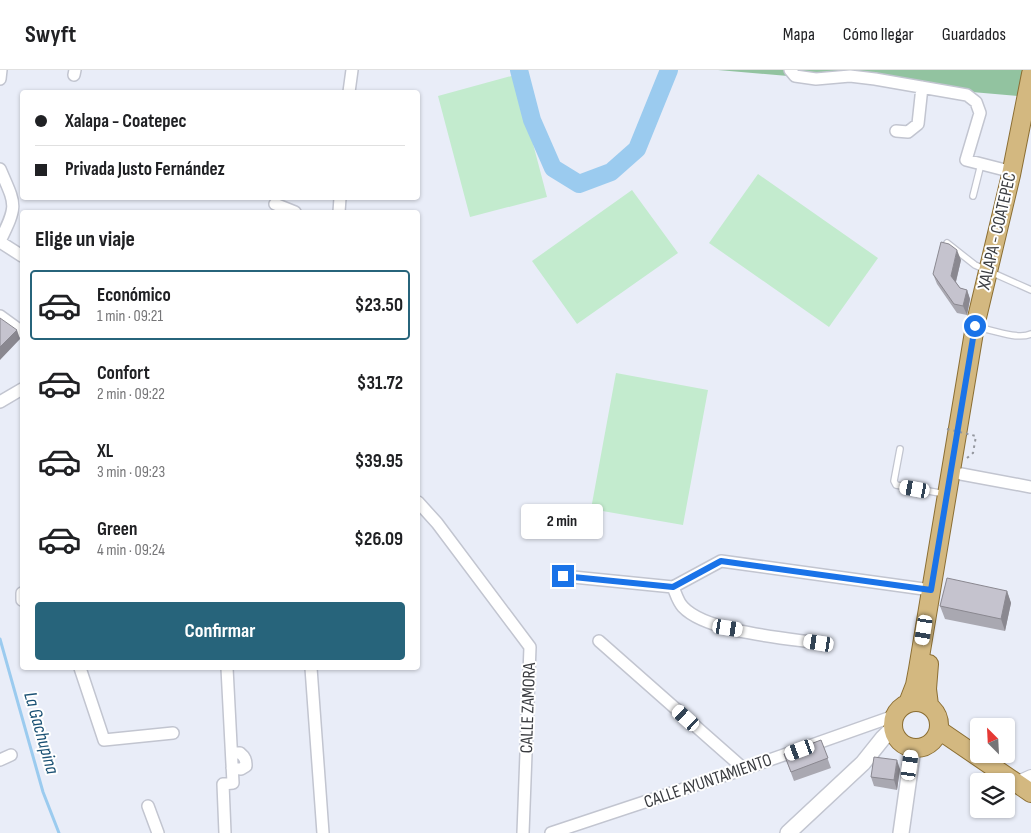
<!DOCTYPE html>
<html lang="es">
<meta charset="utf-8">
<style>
:root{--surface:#fff;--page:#f6f6f6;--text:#202124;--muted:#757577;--line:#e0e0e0;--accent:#27647b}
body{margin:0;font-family:"Sofia Sans Condensed",sans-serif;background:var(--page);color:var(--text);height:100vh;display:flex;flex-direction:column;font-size:19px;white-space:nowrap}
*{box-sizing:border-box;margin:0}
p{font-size:16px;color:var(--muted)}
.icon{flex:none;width:28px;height:28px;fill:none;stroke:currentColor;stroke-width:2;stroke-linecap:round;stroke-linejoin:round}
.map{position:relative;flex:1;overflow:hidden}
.details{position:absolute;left:20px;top:140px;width:400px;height:460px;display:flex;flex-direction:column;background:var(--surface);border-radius:5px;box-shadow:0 1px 4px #0004}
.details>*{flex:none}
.top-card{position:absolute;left:20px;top:20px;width:400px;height:110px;border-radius:5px;box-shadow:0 1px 4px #0004;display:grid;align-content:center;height:110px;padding:0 15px;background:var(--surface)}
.needle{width:32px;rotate:336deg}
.fabs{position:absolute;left:970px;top:648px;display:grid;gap:10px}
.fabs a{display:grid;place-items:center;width:45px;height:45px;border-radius:5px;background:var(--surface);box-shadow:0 1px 4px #0004;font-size:25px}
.end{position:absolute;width:22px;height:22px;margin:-11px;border:6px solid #1a73e8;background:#fff;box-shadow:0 0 0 2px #fff}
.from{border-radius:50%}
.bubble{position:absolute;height:35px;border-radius:5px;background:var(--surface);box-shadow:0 1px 4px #0004;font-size:16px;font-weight:700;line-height:35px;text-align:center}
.car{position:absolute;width:15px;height:30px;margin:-15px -8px;border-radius:6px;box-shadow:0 0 4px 1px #0007;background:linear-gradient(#fff 24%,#345 0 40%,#fff 0 76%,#345 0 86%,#fff 0)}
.top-card b{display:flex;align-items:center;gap:18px;height:48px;font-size:19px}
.top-card b+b{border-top:1px solid var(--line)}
.top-card i{width:12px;height:12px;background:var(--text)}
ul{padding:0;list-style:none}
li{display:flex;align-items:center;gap:15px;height:70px;margin:0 10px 8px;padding:0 5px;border:2px solid transparent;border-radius:5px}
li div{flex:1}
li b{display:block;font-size:19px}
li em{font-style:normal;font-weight:700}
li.selected{border-color:var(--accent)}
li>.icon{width:45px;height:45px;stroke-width:1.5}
h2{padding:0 15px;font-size:22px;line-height:60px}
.button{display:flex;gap:10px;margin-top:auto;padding:10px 15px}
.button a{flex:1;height:58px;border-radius:5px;background:var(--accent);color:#fff;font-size:20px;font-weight:700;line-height:58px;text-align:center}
header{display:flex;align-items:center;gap:30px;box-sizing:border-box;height:70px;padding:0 25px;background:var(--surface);border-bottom:1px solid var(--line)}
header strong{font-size:24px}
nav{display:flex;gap:28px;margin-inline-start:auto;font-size:18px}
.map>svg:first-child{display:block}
.green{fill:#c3ebce}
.forest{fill:#92c3a0}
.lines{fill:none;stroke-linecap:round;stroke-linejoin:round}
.stream{stroke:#9bcbef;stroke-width:3}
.river{stroke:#9bcbef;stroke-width:18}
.service-casing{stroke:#c2c5d0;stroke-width:8}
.minor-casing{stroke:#c2c5d0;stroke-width:14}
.tertiary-casing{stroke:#c2c5d0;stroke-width:16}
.secondary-casing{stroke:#c2c5d0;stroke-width:18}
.primary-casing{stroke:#8b6e32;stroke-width:20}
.path{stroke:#94979e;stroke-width:2;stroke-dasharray:2.5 4;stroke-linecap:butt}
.service{stroke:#fff;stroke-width:5.5}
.minor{stroke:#fff;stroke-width:11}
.tertiary{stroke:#fff;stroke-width:14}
.secondary{stroke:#fff;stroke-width:15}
.primary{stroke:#d3b880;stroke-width:18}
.path-bridge{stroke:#94979e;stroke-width:2;stroke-dasharray:2.5 4;stroke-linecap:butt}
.wall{fill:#a9a8b1}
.shaded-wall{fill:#8a8890}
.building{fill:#c5c3ce;stroke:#8a8890}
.route{stroke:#1a73e8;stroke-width:6}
.labels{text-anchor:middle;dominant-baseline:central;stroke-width:4;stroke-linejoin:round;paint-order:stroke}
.street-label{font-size:18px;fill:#3a3c40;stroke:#fff}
.water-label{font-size:19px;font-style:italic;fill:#195073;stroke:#fff}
</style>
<header>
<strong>Swyft</strong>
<nav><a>Mapa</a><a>Cómo llegar</a><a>Guardados</a></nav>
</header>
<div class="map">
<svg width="1031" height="763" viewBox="0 0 1031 763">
<rect width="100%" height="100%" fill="#e9edf8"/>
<path class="green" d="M515,5l32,122 -77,20 -32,-121z
M758,104l120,84 -49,69 -120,-84z
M632,120l46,63 -101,71 -45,-63z
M616,303l92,17 -25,135 -92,-16z"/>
<path class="forest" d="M718,0h313v27z"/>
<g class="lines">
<path class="stream" d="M0,569l43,153 16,41"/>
<path class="river" d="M519,0l13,50 21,48 26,16 32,-12 26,-23 32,-79"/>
<defs>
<path id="service" d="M973,126l8,-32
M947,173l28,22 56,25
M977,257c15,3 41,13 54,7
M900,379l-6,32 2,4 49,9"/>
<path id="minor" d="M790,0l5,6 21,3 34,-3 25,3 92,16 9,7 4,11 -14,47 39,10 6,5
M74,5l1,-5
M0,9l1,-9
M349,22l3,-22
M896,61l12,1 10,-8 4,-37
M0,99c16,37 18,35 0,72
M275,134l20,8
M339,142l1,-14
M0,172l22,14
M0,246l22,16
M0,332l22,-13
M961,404l70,13
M418,432l19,21 93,124 -7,186
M563,506l110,11 48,-26 210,29
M673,517c3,7 5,15 10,20 23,25 102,31 136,36
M22,523v7
M599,571l145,128
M80,598l24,72 69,-7
M311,598l12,165
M232,683h8c5,4 6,7 6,13l-5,3 -9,-1
M0,690l11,-5
M148,736l10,27
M225,763l-2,-49 10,-1 -6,-115
M551,763l193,-64 150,-53"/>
<path id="tertiary" d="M1018,713l13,-6"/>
<path id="secondary" d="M788,763l75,-70 20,-25 9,-9
M901,763l12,-85"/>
<path id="primary" d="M893 655a23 23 0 1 1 46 0a23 23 0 1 1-46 0Z
M908,633l7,-18 3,-16 57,-343 36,-151 20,-101
M929,635l-2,-16 2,-25
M939,660l92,63"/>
</defs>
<use href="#service" class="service-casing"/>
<use href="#minor" class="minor-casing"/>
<use href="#tertiary" class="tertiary-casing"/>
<use href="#secondary" class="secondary-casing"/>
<use href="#primary" class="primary-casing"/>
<path class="path" d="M967,388l6,-5 3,-17"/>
<use href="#service" class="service"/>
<use href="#minor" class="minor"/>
<use href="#tertiary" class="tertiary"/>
<use href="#secondary" class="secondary"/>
<use href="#primary" class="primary"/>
<path class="path-bridge" d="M947,359l29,7"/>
</g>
<path class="wall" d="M961,190l-5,22 4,6 7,2 3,9 -3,16 -10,-2 -20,-29 -4,-10z
M1007,521l4,12 -6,28 -60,-12 -5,-13z
M821,670l10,28 -37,13 -10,-27z
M900,699l-3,21 -23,-4 -3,-9z"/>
<path class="shaded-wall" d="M957,180l4,10 -6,25 -4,-9z
M967,220l3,9 -3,16 -4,-9z
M17,260l3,9 -20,21v-13z
M1007,521l4,12 -6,28 -4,-12z
M897,690l3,9 -3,21 -3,-10z"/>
<path class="building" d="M941,172l8,2 8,6 -6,26 9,12 7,2 -4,16 -9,-2 -21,-30z
M0,248l17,12 -17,17z
M947,508l60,13 -6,28 -61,-13z
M821,670l7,18 -37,14 -7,-18z
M874,687l23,3 -3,20 -23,-3z"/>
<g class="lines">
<path class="route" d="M563,506l110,11 48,-26 210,29 44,-264"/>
</g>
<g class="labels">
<g class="street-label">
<text transform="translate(997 161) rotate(-77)">XALAPA - COATEPEC</text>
<text transform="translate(528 638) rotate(-88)">CALLE ZAMORA</text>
<text transform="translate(708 711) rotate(-19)">CALLE AYUNTAMIENTO</text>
</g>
<g class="water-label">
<text transform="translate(41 663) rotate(74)">La Gachupina</text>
</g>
</g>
</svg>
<div class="fabs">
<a><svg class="needle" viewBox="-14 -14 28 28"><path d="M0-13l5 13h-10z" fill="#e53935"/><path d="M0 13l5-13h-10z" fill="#757577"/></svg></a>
<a><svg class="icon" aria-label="layers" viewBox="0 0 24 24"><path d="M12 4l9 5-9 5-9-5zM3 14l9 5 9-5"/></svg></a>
</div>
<i class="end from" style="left:975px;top:256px"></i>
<i class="end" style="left:563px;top:506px"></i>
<div class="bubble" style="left:521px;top:434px;width:82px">2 min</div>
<i class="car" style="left:915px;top:419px;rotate:280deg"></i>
<i class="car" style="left:728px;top:558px;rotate:99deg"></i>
<i class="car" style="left:924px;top:560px;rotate:189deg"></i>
<i class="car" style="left:819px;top:573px;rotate:279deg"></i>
<i class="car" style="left:686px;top:648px;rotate:312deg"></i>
<i class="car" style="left:800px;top:680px;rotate:250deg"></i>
<i class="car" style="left:910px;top:695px;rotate:8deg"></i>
<div class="top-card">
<b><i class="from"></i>Xalapa - Coatepec</b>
<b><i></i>Privada Justo Fernández</b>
</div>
<section class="details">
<h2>Elige un viaje</h2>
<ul>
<li class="selected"><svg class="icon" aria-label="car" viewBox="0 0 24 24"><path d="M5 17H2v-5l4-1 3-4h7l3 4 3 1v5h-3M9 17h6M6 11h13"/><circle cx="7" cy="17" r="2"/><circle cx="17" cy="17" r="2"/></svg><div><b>Económico</b><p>1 min · 09:21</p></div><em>$23.50</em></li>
<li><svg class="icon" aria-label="car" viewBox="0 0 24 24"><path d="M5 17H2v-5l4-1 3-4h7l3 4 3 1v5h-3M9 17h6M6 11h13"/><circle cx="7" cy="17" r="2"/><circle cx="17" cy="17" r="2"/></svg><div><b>Confort</b><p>2 min · 09:22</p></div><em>$31.72</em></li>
<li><svg class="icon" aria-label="car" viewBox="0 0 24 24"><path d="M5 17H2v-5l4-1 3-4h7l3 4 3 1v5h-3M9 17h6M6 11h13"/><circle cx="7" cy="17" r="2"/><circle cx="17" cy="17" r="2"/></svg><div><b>XL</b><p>3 min · 09:23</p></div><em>$39.95</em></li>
<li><svg class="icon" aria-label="car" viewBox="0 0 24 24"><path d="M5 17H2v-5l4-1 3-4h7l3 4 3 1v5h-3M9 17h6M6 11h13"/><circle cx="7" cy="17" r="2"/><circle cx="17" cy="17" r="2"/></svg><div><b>Green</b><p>4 min · 09:24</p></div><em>$26.09</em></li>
</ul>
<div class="button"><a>Confirmar</a></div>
</section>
</div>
